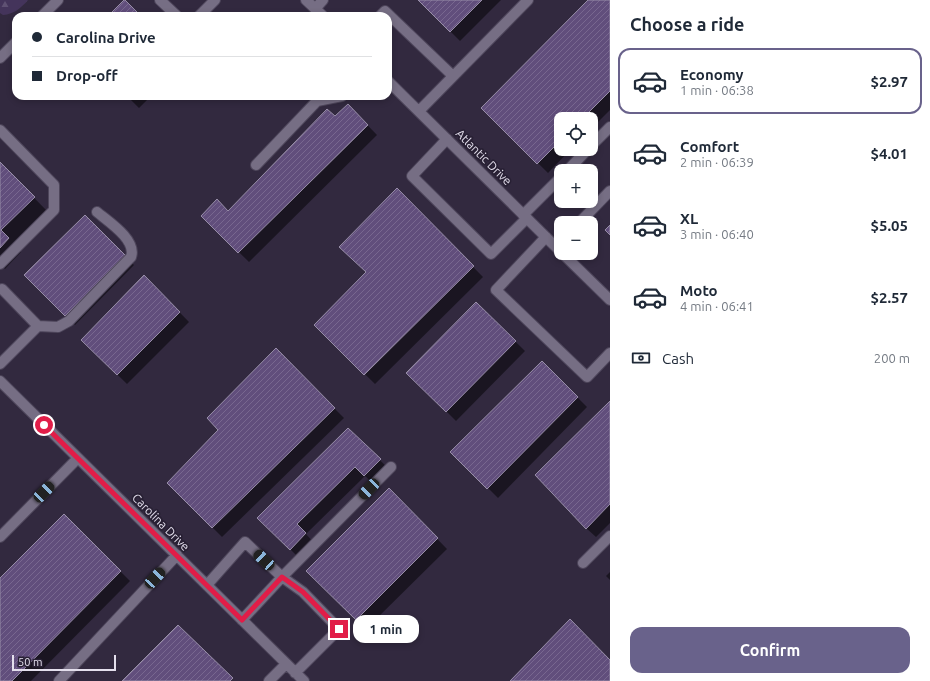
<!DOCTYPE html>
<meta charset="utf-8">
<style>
:root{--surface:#fff;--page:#f6f6f7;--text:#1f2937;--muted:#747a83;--line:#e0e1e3;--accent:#69628b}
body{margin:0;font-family:Ubuntu,sans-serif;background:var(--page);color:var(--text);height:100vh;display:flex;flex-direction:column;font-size:15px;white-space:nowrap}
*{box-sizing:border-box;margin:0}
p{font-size:13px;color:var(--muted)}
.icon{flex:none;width:22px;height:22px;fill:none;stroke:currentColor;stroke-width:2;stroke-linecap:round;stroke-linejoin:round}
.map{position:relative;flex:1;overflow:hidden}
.details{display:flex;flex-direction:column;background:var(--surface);width:320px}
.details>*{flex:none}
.guide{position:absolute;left:12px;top:12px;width:380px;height:88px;border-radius:12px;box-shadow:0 2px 6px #0003;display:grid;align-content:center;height:88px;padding:0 20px;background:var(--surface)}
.buttons{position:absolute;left:554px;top:112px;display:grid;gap:8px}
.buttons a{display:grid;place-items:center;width:44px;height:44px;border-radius:8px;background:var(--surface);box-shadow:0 2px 6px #0003;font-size:20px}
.scale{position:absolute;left:12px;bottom:10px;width:104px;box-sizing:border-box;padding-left:4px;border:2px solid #e4dfed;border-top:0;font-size:11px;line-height:14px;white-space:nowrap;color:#e4dfed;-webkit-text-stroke:3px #282034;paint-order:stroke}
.end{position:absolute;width:18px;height:18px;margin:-9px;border:5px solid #e11d48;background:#fff;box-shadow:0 0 0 2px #fff}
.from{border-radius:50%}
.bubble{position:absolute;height:28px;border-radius:12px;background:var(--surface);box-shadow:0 2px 6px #0003;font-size:13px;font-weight:700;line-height:28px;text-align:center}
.car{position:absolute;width:12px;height:24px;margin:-12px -6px;border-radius:5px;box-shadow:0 0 3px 1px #0007;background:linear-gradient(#222 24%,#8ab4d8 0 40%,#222 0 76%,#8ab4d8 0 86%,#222 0)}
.guide b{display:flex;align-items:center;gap:14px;height:38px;font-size:15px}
.guide b+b{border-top:1px solid var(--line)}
.guide i{width:10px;height:10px;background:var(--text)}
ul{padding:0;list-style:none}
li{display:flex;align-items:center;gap:12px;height:66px;margin:0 8px 6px;padding:0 12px;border:2px solid transparent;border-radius:12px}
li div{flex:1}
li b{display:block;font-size:15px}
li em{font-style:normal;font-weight:700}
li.on{border-color:var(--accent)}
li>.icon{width:36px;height:36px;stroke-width:1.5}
h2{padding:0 20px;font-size:18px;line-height:48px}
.pay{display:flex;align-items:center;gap:10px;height:44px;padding:0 20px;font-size:15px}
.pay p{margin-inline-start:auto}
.primary-button{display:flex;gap:8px;margin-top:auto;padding:8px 20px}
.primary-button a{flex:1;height:46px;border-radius:12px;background:var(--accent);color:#fff;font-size:16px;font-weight:700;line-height:46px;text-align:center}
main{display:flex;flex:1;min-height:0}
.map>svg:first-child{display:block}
.forest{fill:url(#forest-firs)}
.shadow{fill:#0007}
.building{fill:url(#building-hatch);stroke:#988ea8}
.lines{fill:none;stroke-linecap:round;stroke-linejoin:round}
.minor-casing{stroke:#4e465b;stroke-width:12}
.minor{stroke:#766e84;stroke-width:10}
.route{stroke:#e11d48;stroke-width:5}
.labels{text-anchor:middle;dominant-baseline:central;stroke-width:3.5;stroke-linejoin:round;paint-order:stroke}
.street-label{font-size:12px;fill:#e4dfed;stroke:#282034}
</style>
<main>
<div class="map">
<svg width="610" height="681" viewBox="0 0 610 681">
<defs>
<pattern id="forest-firs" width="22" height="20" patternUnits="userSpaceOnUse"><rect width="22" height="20" fill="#44345b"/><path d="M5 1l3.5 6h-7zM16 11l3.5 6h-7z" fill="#5f5173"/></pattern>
<pattern id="building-hatch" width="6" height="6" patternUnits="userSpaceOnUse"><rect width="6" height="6" fill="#614e7c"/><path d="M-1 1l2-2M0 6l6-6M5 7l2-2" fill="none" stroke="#78678f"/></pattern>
</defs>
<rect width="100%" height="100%" fill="#32293f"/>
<path class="forest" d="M0,0h28c-7,8 -14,14 -25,15l-3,-2z"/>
<path class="shadow" d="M419,0h82l-41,41z
M590,0h20v110l-19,19v-10h-30v30h10l-23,24 -66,-65z
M127,96h24l-12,12z
M348,105l29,30 -128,127 -47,-46 26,-4z
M0,163l47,48 -34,32 8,9 -16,17 -5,-5z
M397,190l86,87 -108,107 -60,-59 52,-52z
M85,216l49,49 -59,60 -49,-50z
M144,276l45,46 -62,62 -45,-44z
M476,303l49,48 -69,70 -48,-48z
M276,350l68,68 -122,119 -54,-54 51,-53z
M542,362l45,45 -89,91 -46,-46z
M610,402v121l-14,14 -10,-9z
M348,429l42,41 -16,14 -9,-8 -59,58 9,10 -15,15 -41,-41z
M389,489l58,60 -81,80 -58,-58z
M64,515l66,66 -99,100h-31v-101z
M610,572v8l-4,-4z"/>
<path class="building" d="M124,0h1l16,16h-33z
M418,0h64l-32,32z
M588,0h22v91l-28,28h-21v21l-24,24 -56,-56z
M348,104l20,21 -130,128 -37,-37 16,-17 11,12 99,-102 8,7z
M0,162l35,35 -34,33 8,8 -9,10z
M397,188l77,78 -110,109 -50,-50 52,-53 -27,-25z
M85,215l40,40 -60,61 -41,-41z
M610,225v10l-5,-5z
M144,275l36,37 -63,63 -36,-35z
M476,302l40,39 -70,71 -40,-39z
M276,348l59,60 -123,120 -45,-45 51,-53 -11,-12z
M542,361l36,36 -91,92 -37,-37z
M610,401v103l-24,25 -51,-54z
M348,428l33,31 -17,17 -9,-9 -58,57 9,9 -16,17 -33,-32z
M389,488l49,50 -82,82 -50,-49z
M64,514l57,57 -109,110h-12v-103z
M570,619l40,41v21h-100z
M178,625l55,53 -3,3h-108z"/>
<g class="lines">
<defs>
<path id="minor" d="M160,0l17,16
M306,0l17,16
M315,9l8,-9
M42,16l16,-16
M199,16l16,-16
M380,16l5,-5 68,65
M0,58l16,-16
M388,81l173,171
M419,111l109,-111
M0,130l54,55v25l-54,54
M447,139l-35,37 79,78 36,-36
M591,146l19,-19
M256,165l61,-64 25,-5
M567,171l21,-22
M523,215l38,-38
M579,223l31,-32
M546,237l-50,53 91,87 23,-24
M562,253l48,47
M38,326l20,1 11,-6 62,-64c6,-17 -22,-35 -34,-45
M0,364l38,-38 -36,-37
M0,381l304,300
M0,537l78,-79
M583,563l27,-27
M207,585l38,-43 37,35 -40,43
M295,673l44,-44 -36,-37 -21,-15 109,-110
M59,681l118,-126
M269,681l17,-17"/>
</defs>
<use href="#minor" class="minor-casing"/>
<use href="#minor" class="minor"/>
</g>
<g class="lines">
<path class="route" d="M44,425l198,195 40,-43 21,15 36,37"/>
</g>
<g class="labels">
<g class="street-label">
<text transform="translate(484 157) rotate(45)">Atlantic Drive</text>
<text transform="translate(161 522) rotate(45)">Carolina Drive</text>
</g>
</g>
</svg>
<div class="buttons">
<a><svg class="icon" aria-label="locate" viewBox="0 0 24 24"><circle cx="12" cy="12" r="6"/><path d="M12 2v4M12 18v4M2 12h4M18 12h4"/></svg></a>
<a>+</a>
<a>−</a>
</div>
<div class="scale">50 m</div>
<i class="end from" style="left:44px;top:425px"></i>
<i class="end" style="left:339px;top:629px"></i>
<div class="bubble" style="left:353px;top:615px;width:66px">1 min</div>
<i class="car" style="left:369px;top:489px;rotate:224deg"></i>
<i class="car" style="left:44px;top:492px;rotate:45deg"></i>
<i class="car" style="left:264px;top:560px;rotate:313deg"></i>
<i class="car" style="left:155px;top:578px;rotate:43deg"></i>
<div class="guide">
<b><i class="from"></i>Carolina Drive</b>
<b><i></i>Drop-off</b>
</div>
</div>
<section class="details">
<h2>Choose a ride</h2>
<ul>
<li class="on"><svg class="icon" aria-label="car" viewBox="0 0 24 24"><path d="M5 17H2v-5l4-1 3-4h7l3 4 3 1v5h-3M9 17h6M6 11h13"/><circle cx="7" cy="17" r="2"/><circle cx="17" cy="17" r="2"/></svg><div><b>Economy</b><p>1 min · 06:38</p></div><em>$2.97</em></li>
<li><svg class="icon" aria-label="car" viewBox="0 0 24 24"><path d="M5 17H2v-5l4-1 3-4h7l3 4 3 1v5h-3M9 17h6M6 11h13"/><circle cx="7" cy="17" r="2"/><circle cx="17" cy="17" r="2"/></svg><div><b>Comfort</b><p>2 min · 06:39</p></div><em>$4.01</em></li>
<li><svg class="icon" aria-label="car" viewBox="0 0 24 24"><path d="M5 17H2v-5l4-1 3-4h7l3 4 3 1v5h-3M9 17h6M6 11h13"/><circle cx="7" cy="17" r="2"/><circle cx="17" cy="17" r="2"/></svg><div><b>XL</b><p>3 min · 06:40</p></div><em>$5.05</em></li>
<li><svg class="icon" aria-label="car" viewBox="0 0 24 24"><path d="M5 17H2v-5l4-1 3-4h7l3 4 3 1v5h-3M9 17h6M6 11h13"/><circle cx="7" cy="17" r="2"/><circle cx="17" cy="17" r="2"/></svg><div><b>Moto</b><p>4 min · 06:41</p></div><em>$2.57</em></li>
</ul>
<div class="pay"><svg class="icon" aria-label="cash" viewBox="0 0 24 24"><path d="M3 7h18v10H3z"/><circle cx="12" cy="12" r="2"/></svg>Cash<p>200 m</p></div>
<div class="primary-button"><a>Confirm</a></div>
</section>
</main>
